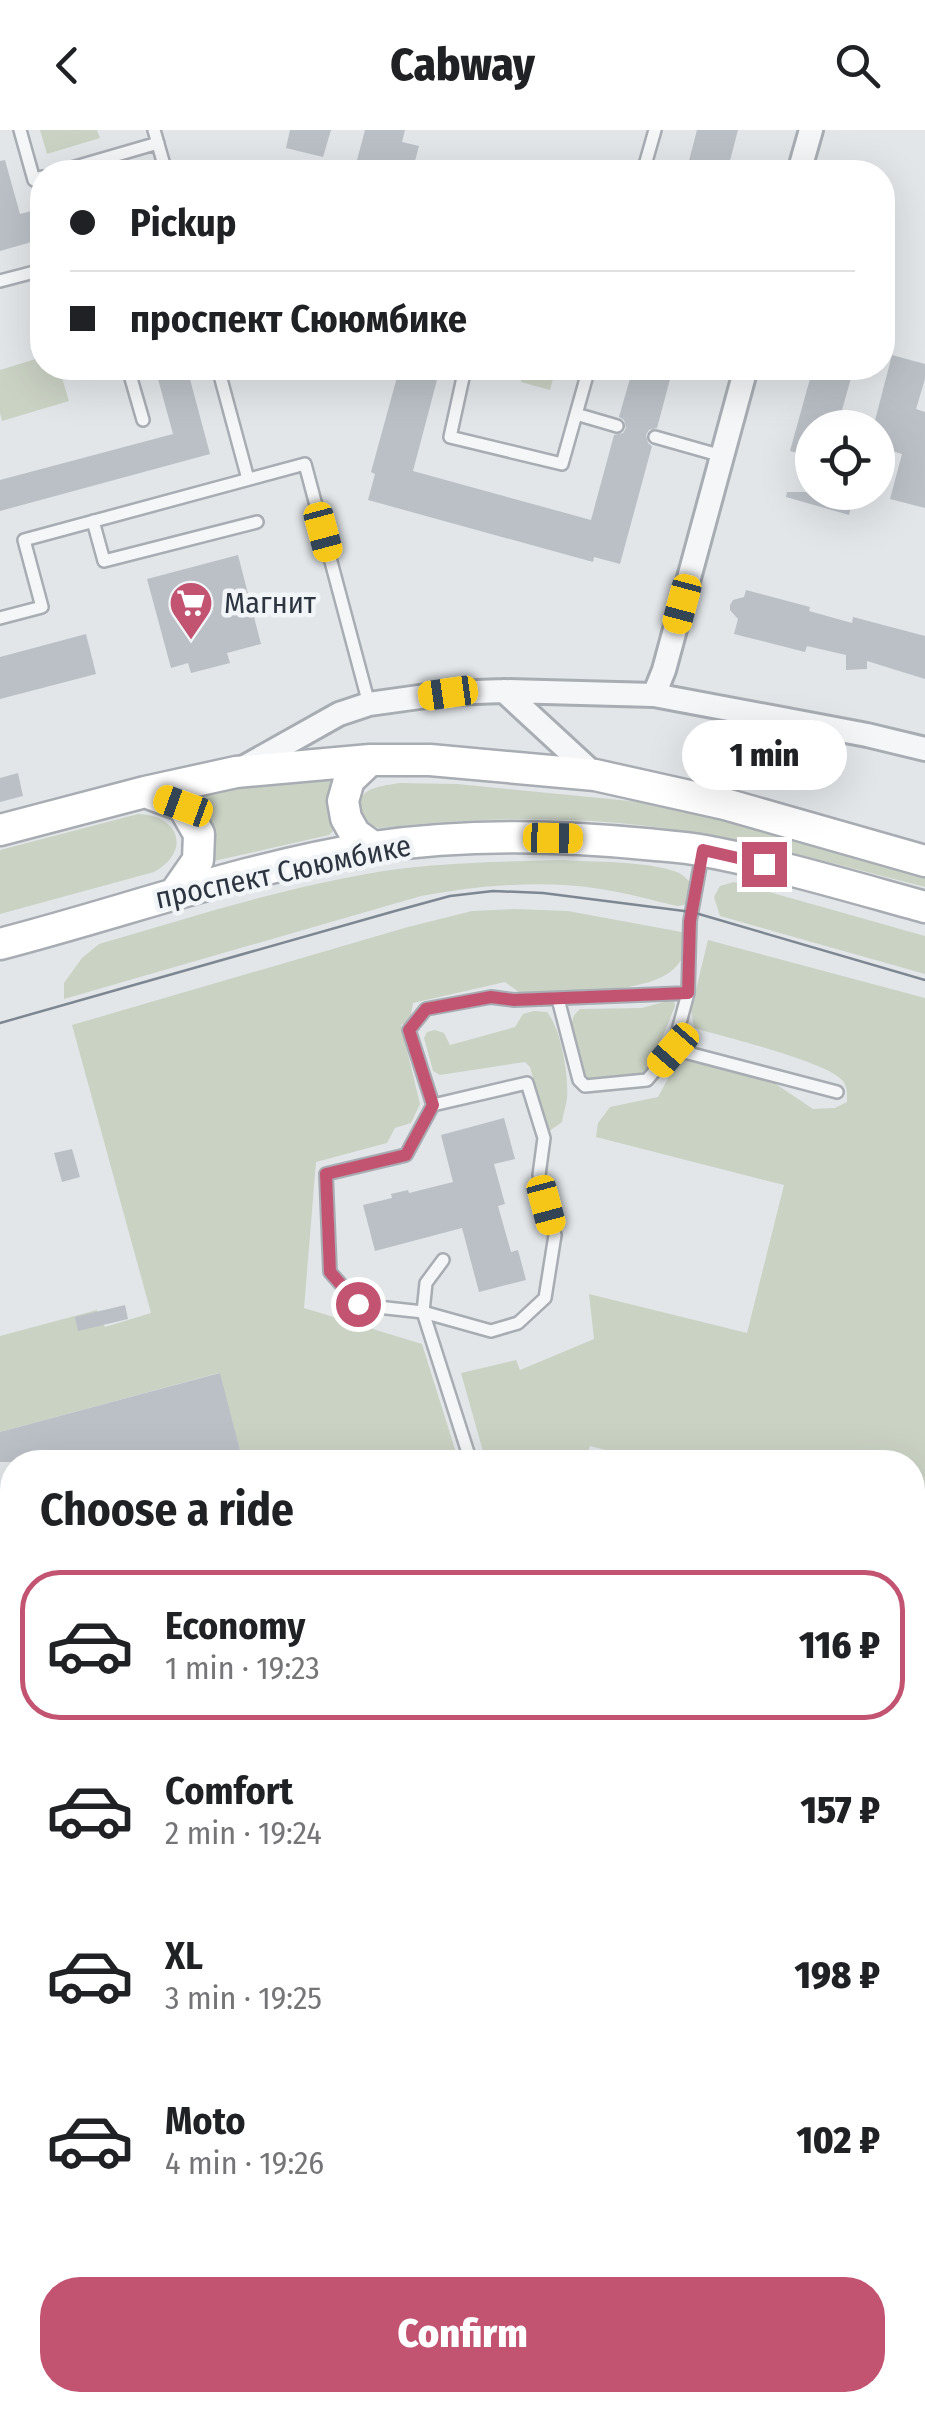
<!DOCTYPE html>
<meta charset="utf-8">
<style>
:root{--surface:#fff;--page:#f6f6f6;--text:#202124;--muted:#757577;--line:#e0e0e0;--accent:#c25371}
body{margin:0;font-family:"Fira Sans Condensed",sans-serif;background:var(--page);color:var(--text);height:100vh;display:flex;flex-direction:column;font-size:38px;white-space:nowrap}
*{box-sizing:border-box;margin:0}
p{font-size:32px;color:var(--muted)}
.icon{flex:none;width:55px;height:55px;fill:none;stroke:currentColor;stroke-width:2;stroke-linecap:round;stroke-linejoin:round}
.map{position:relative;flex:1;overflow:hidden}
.details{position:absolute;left:0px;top:1320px;width:925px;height:962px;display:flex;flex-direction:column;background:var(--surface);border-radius:40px 40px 0 0;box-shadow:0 10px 40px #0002}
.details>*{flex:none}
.hud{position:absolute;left:30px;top:30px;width:865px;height:220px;border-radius:40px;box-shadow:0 10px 40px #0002;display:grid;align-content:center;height:220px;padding:0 40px;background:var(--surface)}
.fabs{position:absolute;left:795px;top:280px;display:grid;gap:20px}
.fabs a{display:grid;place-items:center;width:100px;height:100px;border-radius:50%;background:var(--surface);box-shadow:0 10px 40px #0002;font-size:50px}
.end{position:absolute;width:45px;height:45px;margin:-22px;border:12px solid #c25371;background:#fff;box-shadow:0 0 0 5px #fff}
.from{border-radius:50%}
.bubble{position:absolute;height:70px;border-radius:35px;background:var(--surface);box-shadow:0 10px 40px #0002;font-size:32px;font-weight:800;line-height:70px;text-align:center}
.car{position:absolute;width:30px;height:60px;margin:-30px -15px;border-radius:12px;box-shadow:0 0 8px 2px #0007;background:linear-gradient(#f5c518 24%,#345 0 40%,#f5c518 0 76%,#345 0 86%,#f5c518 0)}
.hud b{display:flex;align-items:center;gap:35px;height:95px;font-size:38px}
.hud b+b{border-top:2px solid var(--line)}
.hud i{width:25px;height:25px;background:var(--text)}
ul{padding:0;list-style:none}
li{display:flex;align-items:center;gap:30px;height:150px;margin:0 20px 15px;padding:0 20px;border:5px solid transparent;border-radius:40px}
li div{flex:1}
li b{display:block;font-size:38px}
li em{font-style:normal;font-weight:800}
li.active{border-color:var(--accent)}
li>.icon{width:90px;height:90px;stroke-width:1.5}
h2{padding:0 40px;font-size:45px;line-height:120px}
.primary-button{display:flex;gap:20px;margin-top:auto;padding:20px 40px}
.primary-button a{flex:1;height:115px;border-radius:40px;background:var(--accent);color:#fff;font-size:40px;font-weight:800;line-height:115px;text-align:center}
header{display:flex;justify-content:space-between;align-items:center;height:130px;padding:0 40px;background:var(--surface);font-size:45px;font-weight:800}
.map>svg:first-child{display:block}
.green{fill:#cad2c4}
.building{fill:#bac0c6}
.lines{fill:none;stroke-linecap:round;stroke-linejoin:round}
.lane-casing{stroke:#a8adb3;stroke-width:16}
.street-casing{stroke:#a8adb3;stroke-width:28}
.secondary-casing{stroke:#a8adb3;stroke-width:35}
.lane{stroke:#f5f6f8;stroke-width:11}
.street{stroke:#f5f6f8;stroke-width:22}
.secondary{stroke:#fff;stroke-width:30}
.tram{stroke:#7d8792;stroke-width:2.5}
.route{stroke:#c25371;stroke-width:12}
.labels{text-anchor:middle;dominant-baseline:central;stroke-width:9;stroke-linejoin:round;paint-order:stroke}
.poi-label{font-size:30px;fill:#2c3540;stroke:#f2f5f7;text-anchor:start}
.street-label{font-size:30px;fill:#2c3540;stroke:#f2f5f7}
</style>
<header><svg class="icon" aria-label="back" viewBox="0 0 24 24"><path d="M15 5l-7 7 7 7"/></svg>Cabway<svg class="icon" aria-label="search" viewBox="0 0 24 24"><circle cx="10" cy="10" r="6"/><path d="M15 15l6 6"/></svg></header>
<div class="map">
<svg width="925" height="2281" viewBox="0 0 925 2281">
<rect width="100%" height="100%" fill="#e2e6e9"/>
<path class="green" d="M40,0h57l3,8 -53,16z
M42,227v11h17l10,33 -67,20 -2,-8v-43z
M525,238h31l-6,22 -29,-8z
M331,647l3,6 -4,32 3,16 -4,4 -124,28 -13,-65 8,-7z
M399,653l58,1 204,20 62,14 202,55v14c-89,-23 -178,-48 -270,-60 -91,-12 -185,-9 -276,1 -15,-4 -29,-26 -11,-37 8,-5 21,-6 31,-8z
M138,684c41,1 54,37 16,58l-154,42v-64z
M561,730c33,2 82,1 113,11 19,6 32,32 3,35 -25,-6 -51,-13 -76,-17 -60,-9 -121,-4 -180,7l-357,103v-16l18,-25 17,-14c87,-25 173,-53 262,-69 65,-13 134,-13 200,-15z
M734,752l191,54v38l-205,-58 -6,-19 6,-11z
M514,779l54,2 119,22c-1,9 -2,23 -8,30 -23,34 -120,28 -159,30l-15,-11 -92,21 -3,17 -9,5 19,79 -9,19 -16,5 -8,15 -71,19 -12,146 118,36 37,118h-216l-24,-89 -219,59v-96l97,-26 8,17 46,-14 -79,-288 336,-98 64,-16z
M708,810l217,58v498l-12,-4 -1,-30h-260l-62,-16 -5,16h-99l-25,-89 55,-13 4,10 74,-31 -5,-45 158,39 37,-148 -188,-48 2,-14 12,-16 48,-10 23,-42 92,27 40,27 22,-1 12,-6c0,-7 1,-16 -5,-22 -15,-18 -120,-44 -148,-52l-3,-18z
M674,869l1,7 -26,64 -14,9 -47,2c-9,-12 -16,-42 -16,-58 1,-8 3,-9 8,-14l62,-1z
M534,881l13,1c14,17 22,64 20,86 -1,8 -4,16 -5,24l-14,10 -18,-65 -5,-5 -85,13 -7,-4 -9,-33 3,-6 8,-2 9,3 6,12 65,-18 8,-13z
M925,2079v202h-105l3,-11h89l1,-189z"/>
<path class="building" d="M290,0h41l-8,27 -37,-9z
M365,0h40l-3,12 17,4 -7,26h-40l1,-3 -17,-5z
M697,0h41l-11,42h-41z
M5,30l15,54 22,-6v31l-42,12v-90z
M892,225l33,9v15l-9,30 9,3v96l-35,-9 12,-45 -24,-7v-19h-5z
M155,238h32l23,86 -210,57v-31l173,-46z
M633,238h40l-16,60 -8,2 -3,5 2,8 4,3 -32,118 -26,-7 -1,5 -225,-62 7,-26 -4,-2 28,-102 38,10 -24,91 178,49 23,-85 9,-2 3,-5 -2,-8 -5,-3z
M813,238h27l13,3 -16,57h-25v29l-22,-6z
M787,362h68l-6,23 -63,-18z
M238,425l23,89 -34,9 3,10 -39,10 -3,-10 -17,5 -24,-89z
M746,460l64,17 -1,4 43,12 1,-6 72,19v43l-58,-18v8l-21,1v-15l-39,-9 -2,6 -71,-18 4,-15 -8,-9v-5l3,-5 11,-3z
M86,504l10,40 -96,25v-42z
M18,643l5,23 -23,6v-24z
M504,988l11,41 -21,5 11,40 -7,2 13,46 7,-2 8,30 -47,12 -17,-64 -87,23 -12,-46 29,-7 -1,-4 17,-4 1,3 44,-11 -12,-47z
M72,1019l8,28 -18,5 -8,-29z
M125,1175l3,14 -50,12 -3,-14z
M220,1243l23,89h-243v-30z"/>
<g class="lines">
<defs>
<path id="lane" d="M20,0l14,50 8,-3
M154,0l12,42
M58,42l100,-29
M643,42l12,-42
M0,151l42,-11
M128,238l15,52
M218,238l30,111
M464,243l-14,64 112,27 27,-96
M576,284l41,12
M655,307l67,19
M93,391l11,40 153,-39
M0,488l42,-11 -18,-67 281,-76 64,240
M688,863l-15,56 164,43
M558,869l21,81 6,6 62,-6 26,-31
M433,975l94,-22 17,55 -5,37 16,60 -10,63 -27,25 -27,8 -68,-19 -64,-7 -29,-33 -4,-98 80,-19 27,-50 -24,-75 17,-21 65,-12 23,3 174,-7 2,-72 12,-66
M443,1130l-17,23 -3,29 48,150
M912,1713l13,4
M912,1951l13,-44
M912,1952l13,12
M912,2055l13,-13
M399,2270l3,11
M441,2270l3,11
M677,2281l3,-11
M808,2281l3,-11"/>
<path id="street" d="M799,42l12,-42
M504,561l91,84
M654,565l10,-25 82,-302
M241,639l98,-55 30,-10 79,-11 56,-2 150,4 213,40 58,14
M912,1550l13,4
M0,1575l12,-3"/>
<path id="secondary" d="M370,630l-21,20 -6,21 3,17 9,16 18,13
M145,662l38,14 16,28 -1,26 -23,33
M0,700l145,-38 91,-20 134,-12h60l165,15 130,29 200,57
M0,814c124,-32 246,-77 373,-97 89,-13 183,-12 272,-3 20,2 40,3 60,7 74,14 147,36 220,56
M0,2160l12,52
M23,2270l3,11
M52,2270l7,11"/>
</defs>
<use href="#lane" class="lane-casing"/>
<use href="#street" class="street-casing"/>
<use href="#secondary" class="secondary-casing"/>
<use href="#lane" class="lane"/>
<use href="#street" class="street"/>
<use href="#secondary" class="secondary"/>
<path class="tram" d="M0,893l395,-112 55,-15 43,-5 50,2 149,19 233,68"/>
</g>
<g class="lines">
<path class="route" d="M358,1174l-28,-32 -4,-98 80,-19 27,-50 -24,-75 17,-21 65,-12 23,3 174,-7 2,-72 13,-71 61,14"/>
</g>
<defs>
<symbol id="supermarket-pin" viewBox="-11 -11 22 30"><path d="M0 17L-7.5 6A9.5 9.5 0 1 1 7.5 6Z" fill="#c25371" stroke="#f2f5f7"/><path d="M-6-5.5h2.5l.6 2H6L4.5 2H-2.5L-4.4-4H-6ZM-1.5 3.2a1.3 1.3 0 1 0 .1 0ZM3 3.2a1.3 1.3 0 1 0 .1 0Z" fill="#fff"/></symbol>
</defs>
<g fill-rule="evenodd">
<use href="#supermarket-pin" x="166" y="448" width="50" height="68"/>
</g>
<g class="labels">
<g class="poi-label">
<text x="224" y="473">Магнит</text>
</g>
<g class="street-label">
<text transform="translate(283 742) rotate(-12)">проспект Сююмбике</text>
</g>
</g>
</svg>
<div class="fabs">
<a><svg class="icon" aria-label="locate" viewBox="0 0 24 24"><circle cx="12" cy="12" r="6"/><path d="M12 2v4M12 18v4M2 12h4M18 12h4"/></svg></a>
</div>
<i class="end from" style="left:358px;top:1174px"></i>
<i class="end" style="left:764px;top:734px"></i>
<div class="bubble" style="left:682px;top:590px;width:165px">1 min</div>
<i class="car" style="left:323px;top:402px;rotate:165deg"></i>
<i class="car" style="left:682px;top:474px;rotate:195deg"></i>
<i class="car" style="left:448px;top:563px;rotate:262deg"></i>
<i class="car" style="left:183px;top:676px;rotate:290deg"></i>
<i class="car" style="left:553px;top:708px;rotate:91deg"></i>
<i class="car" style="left:673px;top:920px;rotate:221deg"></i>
<i class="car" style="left:546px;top:1075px;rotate:165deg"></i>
<div class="hud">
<b><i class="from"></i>Pickup</b>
<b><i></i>проспект Сююмбике</b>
</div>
<section class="details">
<h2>Choose a ride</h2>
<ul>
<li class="active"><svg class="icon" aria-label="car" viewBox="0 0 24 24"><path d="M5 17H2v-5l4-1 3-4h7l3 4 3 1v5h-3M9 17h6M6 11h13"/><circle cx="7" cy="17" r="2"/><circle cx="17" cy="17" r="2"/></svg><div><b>Economy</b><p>1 min · 19:23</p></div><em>116 ₽</em></li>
<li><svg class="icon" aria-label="car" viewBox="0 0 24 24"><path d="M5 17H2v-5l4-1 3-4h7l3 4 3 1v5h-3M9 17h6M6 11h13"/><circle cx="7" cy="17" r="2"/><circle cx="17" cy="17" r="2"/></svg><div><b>Comfort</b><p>2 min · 19:24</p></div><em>157 ₽</em></li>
<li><svg class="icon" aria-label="car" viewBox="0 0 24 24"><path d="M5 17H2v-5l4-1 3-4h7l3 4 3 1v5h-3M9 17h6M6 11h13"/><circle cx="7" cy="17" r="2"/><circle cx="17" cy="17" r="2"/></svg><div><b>XL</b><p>3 min · 19:25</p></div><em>198 ₽</em></li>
<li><svg class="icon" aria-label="car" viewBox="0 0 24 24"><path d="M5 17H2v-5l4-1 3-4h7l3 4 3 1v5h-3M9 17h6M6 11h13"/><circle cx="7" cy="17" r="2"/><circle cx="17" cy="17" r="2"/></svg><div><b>Moto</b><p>4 min · 19:26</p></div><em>102 ₽</em></li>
</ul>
<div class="primary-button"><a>Confirm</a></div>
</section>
</div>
